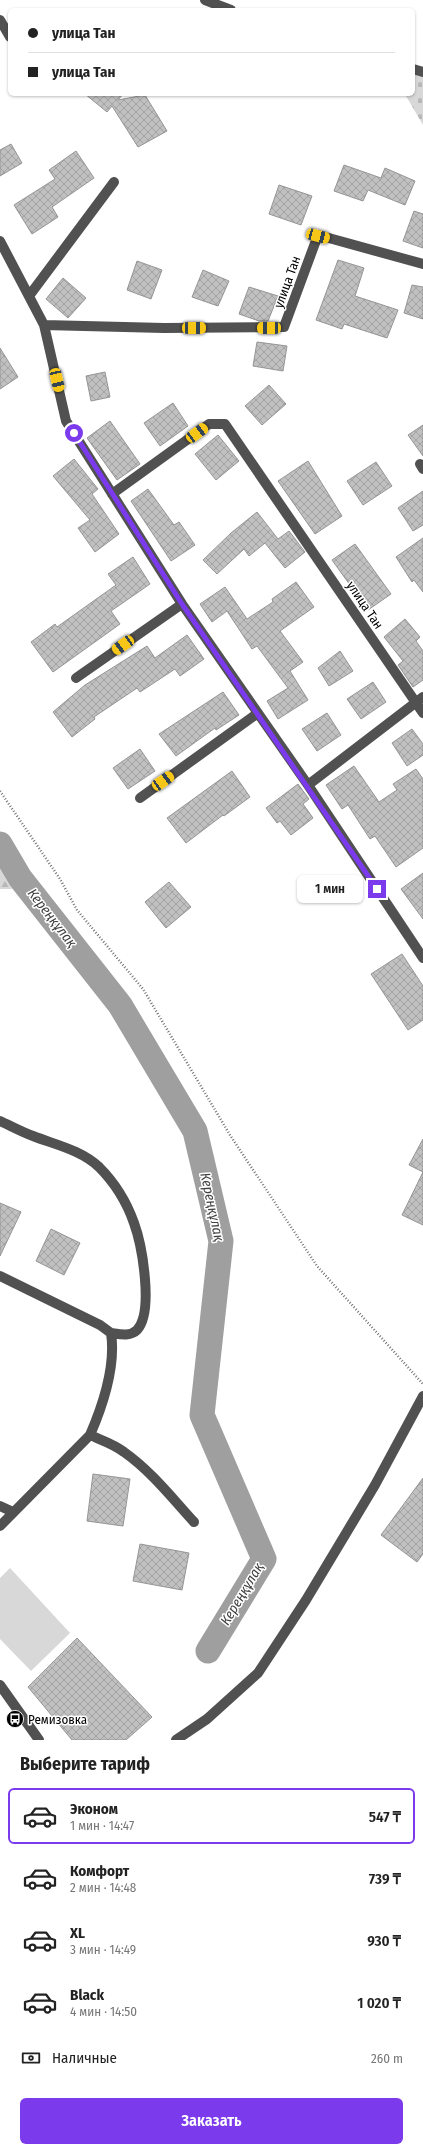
<!DOCTYPE html>
<html lang="ru">
<meta charset="utf-8">
<style>
:root{--surface:#fff;--page:#f6f6f6;--text:#222;--muted:#767676;--line:#e0e0e0;--accent:#7c3aed}
body{margin:0;font-family:"Fira Sans Condensed",sans-serif;background:var(--page);color:var(--text);height:100vh;display:flex;flex-direction:column;font-size:15px;white-space:nowrap}
*{box-sizing:border-box;margin:0}
p{font-size:13px;color:var(--muted)}
.icon{flex:none;width:22px;height:22px;fill:none;stroke:currentColor;stroke-width:2;stroke-linecap:round;stroke-linejoin:round}
.map{position:relative;height:1740px;overflow:hidden}
.side{display:flex;flex-direction:column;background:var(--surface);flex:1}
.side>*{flex:none}
.banner{position:absolute;left:8px;top:8px;width:407px;height:88px;border-radius:6px;box-shadow:0 1px 3px #0004;display:grid;align-content:center;height:88px;padding:0 20px;background:var(--surface)}
.end{position:absolute;width:18px;height:18px;margin:-9px;border:5px solid #7c3aed;background:#fff;box-shadow:0 0 0 2px #fff}
.from{border-radius:50%}
.bubble{position:absolute;height:28px;border-radius:6px;background:var(--surface);box-shadow:0 1px 3px #0004;font-size:13px;font-weight:600;line-height:28px;text-align:center}
.car{position:absolute;width:12px;height:24px;margin:-12px -6px;border-radius:5px;box-shadow:0 0 3px 1px #0007;background:linear-gradient(#f5c518 24%,#345 0 40%,#f5c518 0 76%,#345 0 86%,#f5c518 0)}
.banner b{display:flex;align-items:center;gap:14px;height:38px;font-size:15px}
.banner b+b{border-top:1px solid var(--line)}
.banner i{width:10px;height:10px;background:var(--text)}
ul{padding:0;list-style:none}
li{display:flex;align-items:center;gap:12px;height:56px;margin:0 8px 6px;padding:0 12px;border:2px solid transparent;border-radius:6px}
li div{flex:1}
li b{display:block;font-size:15px}
li em{font-style:normal;font-weight:600}
li.selected{border-color:var(--accent)}
li>.icon{width:36px;height:36px;stroke-width:1.5}
h2{padding:0 20px;font-size:18px;line-height:48px}
.pay{display:flex;align-items:center;gap:10px;height:44px;padding:0 20px;font-size:15px}
.pay p{margin-inline-start:auto}
.action{display:flex;gap:8px;margin-top:auto;padding:8px 20px}
.action a{flex:1;height:46px;border-radius:6px;background:var(--accent);color:#fff;font-size:16px;font-weight:600;line-height:46px;text-align:center}
.map>svg:first-child{display:block}
.grass{fill:#d8d8d8}
.forest{fill:url(#forest-firs)}
.cemetery{fill:url(#cemetery-stones)}
.lines{fill:none;stroke-linecap:round;stroke-linejoin:round}
.river{stroke:#9f9f9f;stroke-width:25}
.building{fill:url(#building-cross-hatch);stroke:#959595}
.path{stroke:#737373;stroke-width:2.5;stroke-dasharray:1 2;stroke-linecap:butt}
.minor{stroke:#515151;stroke-width:10}
.route{stroke:#7c3aed;stroke-width:5}
.labels{text-anchor:middle;dominant-baseline:central;stroke-width:3;stroke-linejoin:round;paint-order:stroke}
.street-label{font-size:13px;fill:#000;stroke:#fff}
.poi-label{font-size:13px;fill:#000;stroke:#fff;text-anchor:start}
.water-label{font-size:14px;font-style:italic;fill:#404040;stroke:#fff}
</style>
<div class="map">
<svg width="423" height="1740" viewBox="0 0 423 1740">
<defs>
<pattern id="forest-firs" width="22" height="20" patternUnits="userSpaceOnUse"><rect width="22" height="20" fill="#d8d8d8"/><path d="M5 1l3.5 6h-7zM16 11l3.5 6h-7z" fill="#b8b8b8"/></pattern>
<pattern id="cemetery-stones" width="16" height="16" patternUnits="userSpaceOnUse"><rect width="16" height="16" fill="#d8d8d8"/><path d="M2 7V4a2 2 0 0 1 4 0v3zM10 15v-3a2 2 0 0 1 4 0v3z" fill="#b8b8b8"/></pattern>
<pattern id="building-cross-hatch" width="8" height="8" patternUnits="userSpaceOnUse"><rect width="8" height="8" fill="#c0c0c0"/><path d="M0 0l8 8M0 8l8-8" fill="none" stroke="#a3a3a3"/></pattern>
</defs>
<rect width="100%" height="100%" fill="#fff"/>
<path class="grass" d="M10,1568l60,65 -39,38 -31,-32v-61z"/>
<path class="forest" d="M0,869l12,20h-12z"/>
<path class="cemetery" d="M413,71l10,3v51l-17,-29 -6,-2h13z"/>
<g class="lines">
<path class="river" d="M0,844l20,34 100,127 75,126 26,110 -19,174 62,144 -56,92"/>
</g>
<path class="building" d="M85,94h38l-5,6 27,-5 22,36 -29,16 -26,-41 -5,6z
M11,144l11,19 -22,13v-26z
M76,151l18,27 -42,29 6,10 -26,17 -18,-29 41,-26 -6,-9z
M344,165l37,13 4,-10 30,13 -10,24 -37,-15 -5,11 -29,-10z
M279,185l33,11 -11,29 -32,-11z
M414,211l9,3v34l-20,-7z
M338,260l26,8 -9,28 43,14 -11,28 -43,-14 -2,5 -26,-9z
M137,261l25,9 -11,29 -24,-9z
M203,270l26,11 -11,25 -26,-9z
M63,278l23,20 -18,20 -22,-19z
M412,285l11,2v32l-19,-6z
M249,287l29,9 -10,25h-9l-20,-7z
M257,342l30,4 -4,25 -30,-5z
M0,348l18,29 -18,12z
M105,372l5,25 -19,4 -5,-25z
M269,385l17,19 -24,21 -17,-19z
M173,403l15,23 -28,20 -16,-23z
M110,421l30,43 -23,16 -30,-42z
M423,425v31l-15,-21z
M218,435l21,26 -23,19 -21,-26z
M74,459l24,30 -6,5 27,40 -24,18 -17,-24 12,-8 -37,-44z
M308,461l34,55 -27,18 -37,-53z
M376,462l16,24 -29,19 -16,-24z
M148,489l26,36 5,-3 16,23 -24,16 -40,-60z
M423,491v34l-10,6 -15,-23z
M257,512l21,27 11,-8 16,21 -20,16 -20,-25 -16,13 -5,-7 -27,25 -14,-14 28,-27z
M423,538v54l-9,-12 -2,2 -16,-25z
M355,544l36,50 -23,16 -36,-50z
M133,557l17,27 -39,27 9,13 -67,48 -22,-30 24,-18 2,3 59,-42 -8,-11z
M296,582l18,25 -34,24 23,31 -13,9 18,29 -30,19 -11,-18 21,-13 -31,-42 -5,3 -25,-38 -15,11 -12,-18 25,-17 22,32 26,-17 -1,-3z
M405,619l15,18 -4,4 7,10v29l-10,7 -15,-22 5,-4 -19,-24z
M187,635l17,24 -24,17 -5,-7 -35,23 -3,-4 -43,29 1,2 -23,18 -19,-25 32,-27 62,-39 8,12z
M340,651l13,20 -24,15 -11,-18z
M373,682l13,20 -25,17 -14,-20z
M223,692l16,23 -23,15 -1,-2 -39,28 -17,-22z
M327,713l14,22 -24,16 -15,-22z
M412,729l11,15v11l-16,11 -15,-23z
M140,749l15,22 -27,18 -15,-21z
M354,766l25,36 18,-12 -4,-6 23,-15 7,10v69l-27,19 -21,-31 -5,3 -22,-34 -6,4 -16,-24z
M232,771l18,26 -26,19 -1,-1 -37,28 -19,-25z
M298,784l11,15 -6,5 10,14 -22,17 -11,-14 -3,2 -11,-15z
M423,873v46l-22,-30z
M169,882l22,25 -25,21 -21,-26z
M402,954l21,32v34l-15,10 -37,-56z
M423,1139v86l-21,-10 21,-43 -14,-7z
M0,1203l21,9 -21,44z
M51,1229l29,14 -16,32 -28,-14z
M93,1474l37,5 -7,47 -36,-5z
M423,1478v76l-6,8 -36,-27z
M140,1544l49,9 -7,37 -49,-9z
M77,1638l75,79 -26,23h-54l-44,-53z"/>
<g class="lines">
<path class="path" d="M0,791l60,88 17,31 66,79 87,146 87,131 106,118"/>
<path class="minor" d="M205,0l26,10
M0,20l10,17
M413,69l10,3
M0,241l44,84 120,3 120,-1 34,-92 105,29
M29,296l85,-114
M44,325l22,96 116,183 126,181 115,173
M420,464l3,5
M112,494l97,-70h16l198,289
M76,678l106,-74
M308,785l115,-88
M140,798l118,-85
M0,1121c11,5 22,11 33,15 23,9 48,14 66,31 15,15 28,36 35,56 8,22 20,89 3,107 -7,7 -18,4 -26,3
M0,1276l100,49 11,8c5,33 -8,72 -21,102l-90,91
M90,1435c11,5 24,9 34,17 27,19 48,46 70,70
M0,1506l13,6
M0,1685l39,55
M176,1740l31,-21 51,-46 48,-73 69,-115 48,-89"/>
</g>
<g class="lines">
<path class="route" d="M74,433l108,171 195,285"/>
</g>
<defs>
<symbol id="bus-disc" viewBox="-11 -11 22 22"><circle r="9.5" fill="#000" stroke="#fff"/><path d="M-5-6H5V4H4V6H2V4H-2V6H-4V4H-5ZM-3.5-4V0h7V-4ZM-3.5 1.2v1.5H-2V1.2ZM2 1.2v1.5H3.5V1.2Z" fill="#fff"/></symbol>
</defs>
<g fill-rule="evenodd">
<use href="#bus-disc" x="5" y="1709" width="20" height="20"/>
</g>
<g class="labels">
<g class="street-label">
<text transform="translate(287 282) rotate(-70)">улица Тан</text>
<text transform="translate(365 605) rotate(56)">улица Тан</text>
</g>
<g class="poi-label">
<text x="28" y="1719">Ремизовка</text>
</g>
<g class="water-label">
<text transform="translate(52 918) rotate(52)">Кереңқұлақ</text>
<text transform="translate(212 1207) rotate(78)">Кереңқұлақ</text>
<text transform="translate(242 1594) rotate(-59)">Кереңқұлақ</text>
</g>
</g>
</svg>
<i class="end from" style="left:74px;top:433px"></i>
<i class="end" style="left:377px;top:889px"></i>
<div class="bubble" style="left:297px;top:875px;width:66px">1 мин</div>
<i class="car" style="left:318px;top:236px;rotate:105deg"></i>
<i class="car" style="left:194px;top:328px;rotate:90deg"></i>
<i class="car" style="left:269px;top:328px;rotate:270deg"></i>
<i class="car" style="left:57px;top:380px;rotate:167deg"></i>
<i class="car" style="left:197px;top:433px;rotate:54deg"></i>
<i class="car" style="left:123px;top:645px;rotate:235deg"></i>
<i class="car" style="left:163px;top:781px;rotate:55deg"></i>
<div class="banner">
<b><i class="from"></i>улица Тан</b>
<b><i></i>улица Тан</b>
</div>
</div>
<section class="side">
<h2>Выберите тариф</h2>
<ul>
<li class="selected"><svg class="icon" aria-label="car" viewBox="0 0 24 24"><path d="M5 17H2v-5l4-1 3-4h7l3 4 3 1v5h-3M9 17h6M6 11h13"/><circle cx="7" cy="17" r="2"/><circle cx="17" cy="17" r="2"/></svg><div><b>Эконом</b><p>1 мин · 14:47</p></div><em>547 ₸</em></li>
<li><svg class="icon" aria-label="car" viewBox="0 0 24 24"><path d="M5 17H2v-5l4-1 3-4h7l3 4 3 1v5h-3M9 17h6M6 11h13"/><circle cx="7" cy="17" r="2"/><circle cx="17" cy="17" r="2"/></svg><div><b>Комфорт</b><p>2 мин · 14:48</p></div><em>739 ₸</em></li>
<li><svg class="icon" aria-label="car" viewBox="0 0 24 24"><path d="M5 17H2v-5l4-1 3-4h7l3 4 3 1v5h-3M9 17h6M6 11h13"/><circle cx="7" cy="17" r="2"/><circle cx="17" cy="17" r="2"/></svg><div><b>XL</b><p>3 мин · 14:49</p></div><em>930 ₸</em></li>
<li><svg class="icon" aria-label="car" viewBox="0 0 24 24"><path d="M5 17H2v-5l4-1 3-4h7l3 4 3 1v5h-3M9 17h6M6 11h13"/><circle cx="7" cy="17" r="2"/><circle cx="17" cy="17" r="2"/></svg><div><b>Black</b><p>4 мин · 14:50</p></div><em>1 020 ₸</em></li>
</ul>
<div class="pay"><svg class="icon" aria-label="cash" viewBox="0 0 24 24"><path d="M3 7h18v10H3z"/><circle cx="12" cy="12" r="2"/></svg>Наличные<p>260 m</p></div>
<div class="action"><a>Заказать</a></div>
</section>
